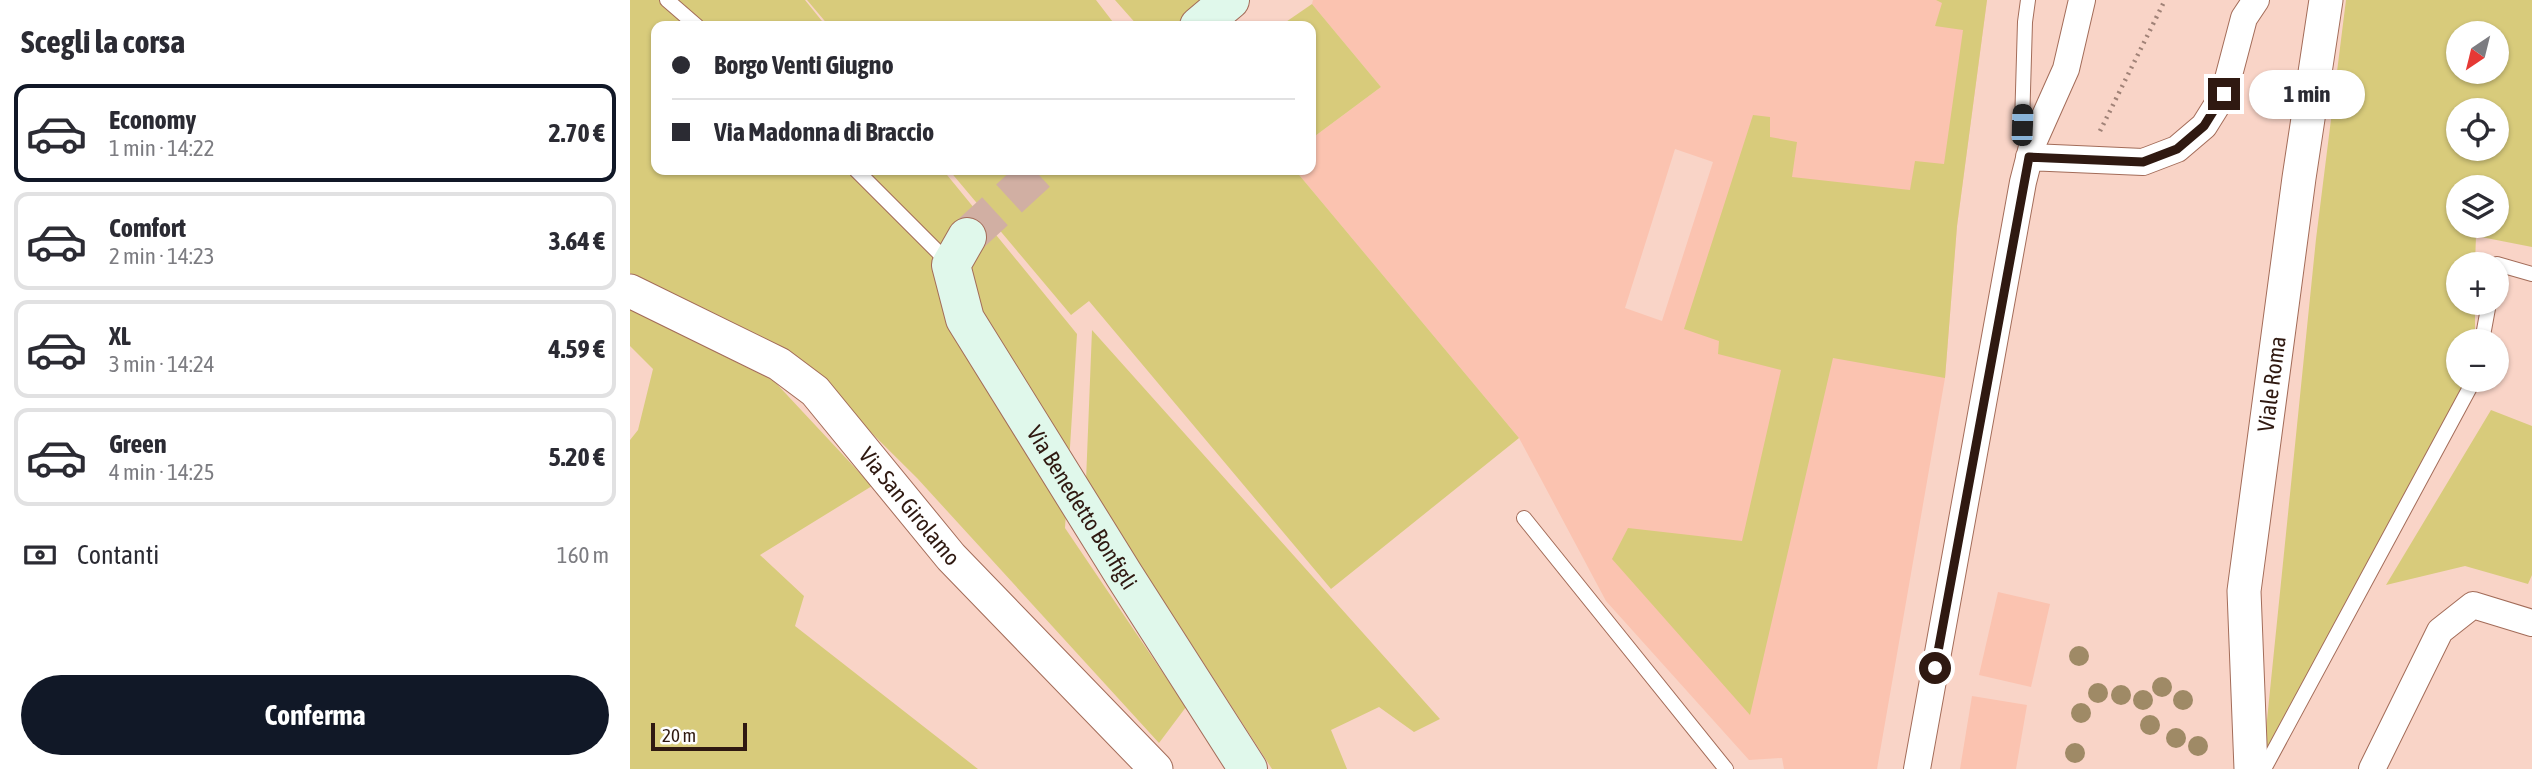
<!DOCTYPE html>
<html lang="it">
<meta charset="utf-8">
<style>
:root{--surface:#fff;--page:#f2f2f3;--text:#2b2b33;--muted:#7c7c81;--line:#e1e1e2;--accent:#111827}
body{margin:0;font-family:"Asap Condensed",sans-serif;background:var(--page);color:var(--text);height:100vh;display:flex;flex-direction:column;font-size:26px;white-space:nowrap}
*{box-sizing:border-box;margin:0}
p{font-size:23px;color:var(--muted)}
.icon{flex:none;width:38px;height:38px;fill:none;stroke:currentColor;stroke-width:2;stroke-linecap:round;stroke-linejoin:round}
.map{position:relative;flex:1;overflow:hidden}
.panel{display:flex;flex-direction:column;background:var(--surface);width:630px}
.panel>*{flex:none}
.hud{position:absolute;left:21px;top:21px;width:665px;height:154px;border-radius:14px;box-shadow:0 2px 5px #0004;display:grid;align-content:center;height:154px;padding:0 21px;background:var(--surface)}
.needle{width:46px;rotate:215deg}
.controls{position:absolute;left:1816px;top:21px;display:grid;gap:14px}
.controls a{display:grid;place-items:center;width:63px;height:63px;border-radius:50%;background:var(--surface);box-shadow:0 2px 5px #0004;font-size:35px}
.scale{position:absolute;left:21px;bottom:18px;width:96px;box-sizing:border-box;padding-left:7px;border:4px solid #2f1911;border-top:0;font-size:19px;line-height:24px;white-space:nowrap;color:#2f1911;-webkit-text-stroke:5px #fefefe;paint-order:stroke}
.end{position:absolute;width:32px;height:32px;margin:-16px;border:9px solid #2f1911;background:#fff;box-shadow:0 0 0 4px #fff}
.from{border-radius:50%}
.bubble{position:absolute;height:49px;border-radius:24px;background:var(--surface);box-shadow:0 2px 5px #0004;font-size:23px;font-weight:700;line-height:49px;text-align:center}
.car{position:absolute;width:21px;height:42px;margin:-21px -10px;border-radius:9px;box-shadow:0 0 5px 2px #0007;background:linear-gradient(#222 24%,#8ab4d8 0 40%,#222 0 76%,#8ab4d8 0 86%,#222 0)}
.hud b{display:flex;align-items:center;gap:24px;height:66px;font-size:26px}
.hud b+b{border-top:2px solid var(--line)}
.hud i{width:18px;height:18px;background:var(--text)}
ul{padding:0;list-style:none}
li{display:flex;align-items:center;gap:21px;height:98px;margin:0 14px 10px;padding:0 7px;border:4px solid var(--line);border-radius:14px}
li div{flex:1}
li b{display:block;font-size:26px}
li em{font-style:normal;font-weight:700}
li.active{border-color:var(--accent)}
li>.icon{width:63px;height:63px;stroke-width:1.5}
h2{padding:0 21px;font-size:32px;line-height:84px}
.pay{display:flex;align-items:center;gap:18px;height:77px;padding:0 21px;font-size:26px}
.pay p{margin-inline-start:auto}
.action{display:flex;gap:14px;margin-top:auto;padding:14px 21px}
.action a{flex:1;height:80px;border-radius:42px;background:var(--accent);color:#fff;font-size:28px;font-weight:700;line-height:80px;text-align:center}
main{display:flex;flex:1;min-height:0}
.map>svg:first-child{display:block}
.built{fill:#fbc3b0;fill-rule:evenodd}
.green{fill:#d8cb7b;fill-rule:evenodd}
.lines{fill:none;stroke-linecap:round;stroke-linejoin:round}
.secondary-tunnel{stroke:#d1afa3;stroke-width:38;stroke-dasharray:38 19;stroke-linecap:butt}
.service-casing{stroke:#a36c59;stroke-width:16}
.minor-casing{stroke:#a36c59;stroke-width:28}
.tertiary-casing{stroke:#a36c59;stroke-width:35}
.secondary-casing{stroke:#a36c59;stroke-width:40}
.path{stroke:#a08277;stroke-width:4.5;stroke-dasharray:2 5;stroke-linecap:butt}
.service{stroke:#fff;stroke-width:14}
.minor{stroke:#fff;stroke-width:26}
.tertiary{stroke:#fff;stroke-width:33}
.secondary{stroke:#e0f8eb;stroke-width:38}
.tree{fill:#9f8a66}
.route{stroke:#2f1911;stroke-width:9}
.labels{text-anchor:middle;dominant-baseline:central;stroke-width:7;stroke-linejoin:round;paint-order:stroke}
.street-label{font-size:23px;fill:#2f1911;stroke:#fefefe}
</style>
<main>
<section class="panel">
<h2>Scegli la corsa</h2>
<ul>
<li class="active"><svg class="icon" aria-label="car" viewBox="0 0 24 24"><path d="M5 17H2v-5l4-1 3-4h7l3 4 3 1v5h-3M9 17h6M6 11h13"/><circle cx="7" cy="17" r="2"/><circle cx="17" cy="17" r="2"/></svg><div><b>Economy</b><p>1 min · 14:22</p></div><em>2.70 €</em></li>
<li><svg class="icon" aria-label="car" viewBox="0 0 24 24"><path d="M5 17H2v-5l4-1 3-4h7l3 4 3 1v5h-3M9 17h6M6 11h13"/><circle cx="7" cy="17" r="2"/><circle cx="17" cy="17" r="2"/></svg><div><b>Comfort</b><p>2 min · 14:23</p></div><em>3.64 €</em></li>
<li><svg class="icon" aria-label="car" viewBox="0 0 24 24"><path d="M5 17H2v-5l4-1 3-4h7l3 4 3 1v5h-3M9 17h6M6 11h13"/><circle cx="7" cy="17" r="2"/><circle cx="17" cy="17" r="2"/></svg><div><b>XL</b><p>3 min · 14:24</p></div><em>4.59 €</em></li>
<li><svg class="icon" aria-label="car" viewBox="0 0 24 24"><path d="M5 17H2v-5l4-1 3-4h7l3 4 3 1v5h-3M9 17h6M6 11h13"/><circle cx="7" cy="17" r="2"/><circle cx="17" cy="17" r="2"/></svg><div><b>Green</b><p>4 min · 14:25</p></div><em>5.20 €</em></li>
</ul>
<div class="pay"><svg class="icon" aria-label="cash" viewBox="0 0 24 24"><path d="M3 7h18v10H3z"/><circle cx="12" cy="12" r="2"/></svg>Contanti<p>160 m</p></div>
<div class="action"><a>Conferma</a></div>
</section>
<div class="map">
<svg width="1902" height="769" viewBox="0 0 1902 769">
<rect width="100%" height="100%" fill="#f9d4c7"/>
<path class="built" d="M683,0h674l-30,226 -12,152 -68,391h-93l-2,-11 -33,2 -143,-159 -87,-163 -224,-268h16v-31l70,-52 -69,-83zM1045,149l38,13 -51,159 -37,-13z
M1368,592l52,12 -19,83 -52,-12z
M1342,696l55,9 -11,64h-56z"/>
<path class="green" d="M0,0h175l21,26h-170v144h287l134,164 -12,194 121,179 -27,36 -242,-265 -127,-126 -160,-79z
M177,0h289l20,26h-287z
M485,0h118l-5,26h-90z
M1306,0h51l-30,226 -12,152 -112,-20 -83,357 -138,-156 16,-31 114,13 39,-171 -63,-16 1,-13 -35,-12 69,-214 17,2v20l27,5 -5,35 118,13 5,-29 29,3 19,-134 -28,-4 7,-23z
M1716,0h186v247l-56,-11 -1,28h-16v39h16v38h-16v39h15l-212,389 54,-530zM1829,33h38v39h-38zM1829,110h38v39h-38zM1829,187h38v39h-38z
M682,4l69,83 -70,52v-113h-31z
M319,170h346l224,268 -188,151 -242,-288 -18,14z
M0,309l144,72 98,105 -112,69 44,41 -9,30 183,143h-348v-329l8,-10 15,-61 -23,-23z
M462,330l348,389 -26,13 -35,-25 -48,23 16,39h-75l-186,-288z
M1861,410l41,16v149l-4,9 -63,-18 -79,19z"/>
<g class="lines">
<path class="secondary-tunnel" d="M337,237l73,-67"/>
<defs>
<path id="service" d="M37,0l30,26
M1398,0l-3,22 -3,103 11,18
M226,170l94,94
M1867,264l35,10
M1852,341l7,-38
M894,518l202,251
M1634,769l210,-389"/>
<path id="minor" d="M1399,157l114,5 34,-13 27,-23 20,-32 20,-76 12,-18
M1287,769l106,-587 10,-39 33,-74 16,-69
M1742,769l68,-138 33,-26 59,18"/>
<g id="tertiary">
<path id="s1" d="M0,291l149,73 36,27 136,166 205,212"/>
<path id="s2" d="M1621,769l-7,-178 55,-413 27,-178"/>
</g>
<g id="secondary">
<path d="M569,26l31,-26"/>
<path id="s3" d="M337,237l-16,28 14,54 159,256 124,194"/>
</g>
</defs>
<use href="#service" class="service-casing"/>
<use href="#minor" class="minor-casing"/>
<use href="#tertiary" class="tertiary-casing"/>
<use href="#secondary" class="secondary-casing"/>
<path class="path" d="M1470,131l65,-131"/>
<use href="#service" class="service"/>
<use href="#minor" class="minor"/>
<use href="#tertiary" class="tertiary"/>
<use href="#secondary" class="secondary"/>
</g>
<g class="tree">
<circle cx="1449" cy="656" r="10"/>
<circle cx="1532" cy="687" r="10"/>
<circle cx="1468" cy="693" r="10"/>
<circle cx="1491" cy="695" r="10"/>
<circle cx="1513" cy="700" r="10"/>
<circle cx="1553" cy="700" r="10"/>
<circle cx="1451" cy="713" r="10"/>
<circle cx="1520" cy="725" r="10"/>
<circle cx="1546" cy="738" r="10"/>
<circle cx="1568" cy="746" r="10"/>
<circle cx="1445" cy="753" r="10"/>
</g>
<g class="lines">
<path class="route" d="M1305,668l94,-511 114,5 34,-13 27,-23 20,-32"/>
</g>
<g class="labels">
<g class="street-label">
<text stroke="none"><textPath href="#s2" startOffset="387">Viale Roma</textPath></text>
<text stroke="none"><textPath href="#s1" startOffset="360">Via San Girolamo</textPath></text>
<text stroke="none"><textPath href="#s3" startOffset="310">Via Benedetto Bonfigli</textPath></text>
</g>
</g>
</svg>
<div class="controls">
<a><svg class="needle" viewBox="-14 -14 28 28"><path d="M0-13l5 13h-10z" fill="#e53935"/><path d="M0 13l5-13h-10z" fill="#7c7c81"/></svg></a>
<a><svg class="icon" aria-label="locate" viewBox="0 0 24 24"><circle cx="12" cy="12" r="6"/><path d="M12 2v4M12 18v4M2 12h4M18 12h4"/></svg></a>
<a><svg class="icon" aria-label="layers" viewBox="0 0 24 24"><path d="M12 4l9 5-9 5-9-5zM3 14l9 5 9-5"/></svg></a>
<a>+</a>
<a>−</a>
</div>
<div class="scale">20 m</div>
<i class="end from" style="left:1305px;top:668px"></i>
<i class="end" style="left:1594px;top:94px"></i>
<div class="bubble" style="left:1619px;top:70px;width:116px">1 min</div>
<i class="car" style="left:1392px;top:125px;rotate:2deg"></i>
<div class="hud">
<b><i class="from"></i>Borgo Venti Giugno</b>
<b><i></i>Via Madonna di Braccio</b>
</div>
</div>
</main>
